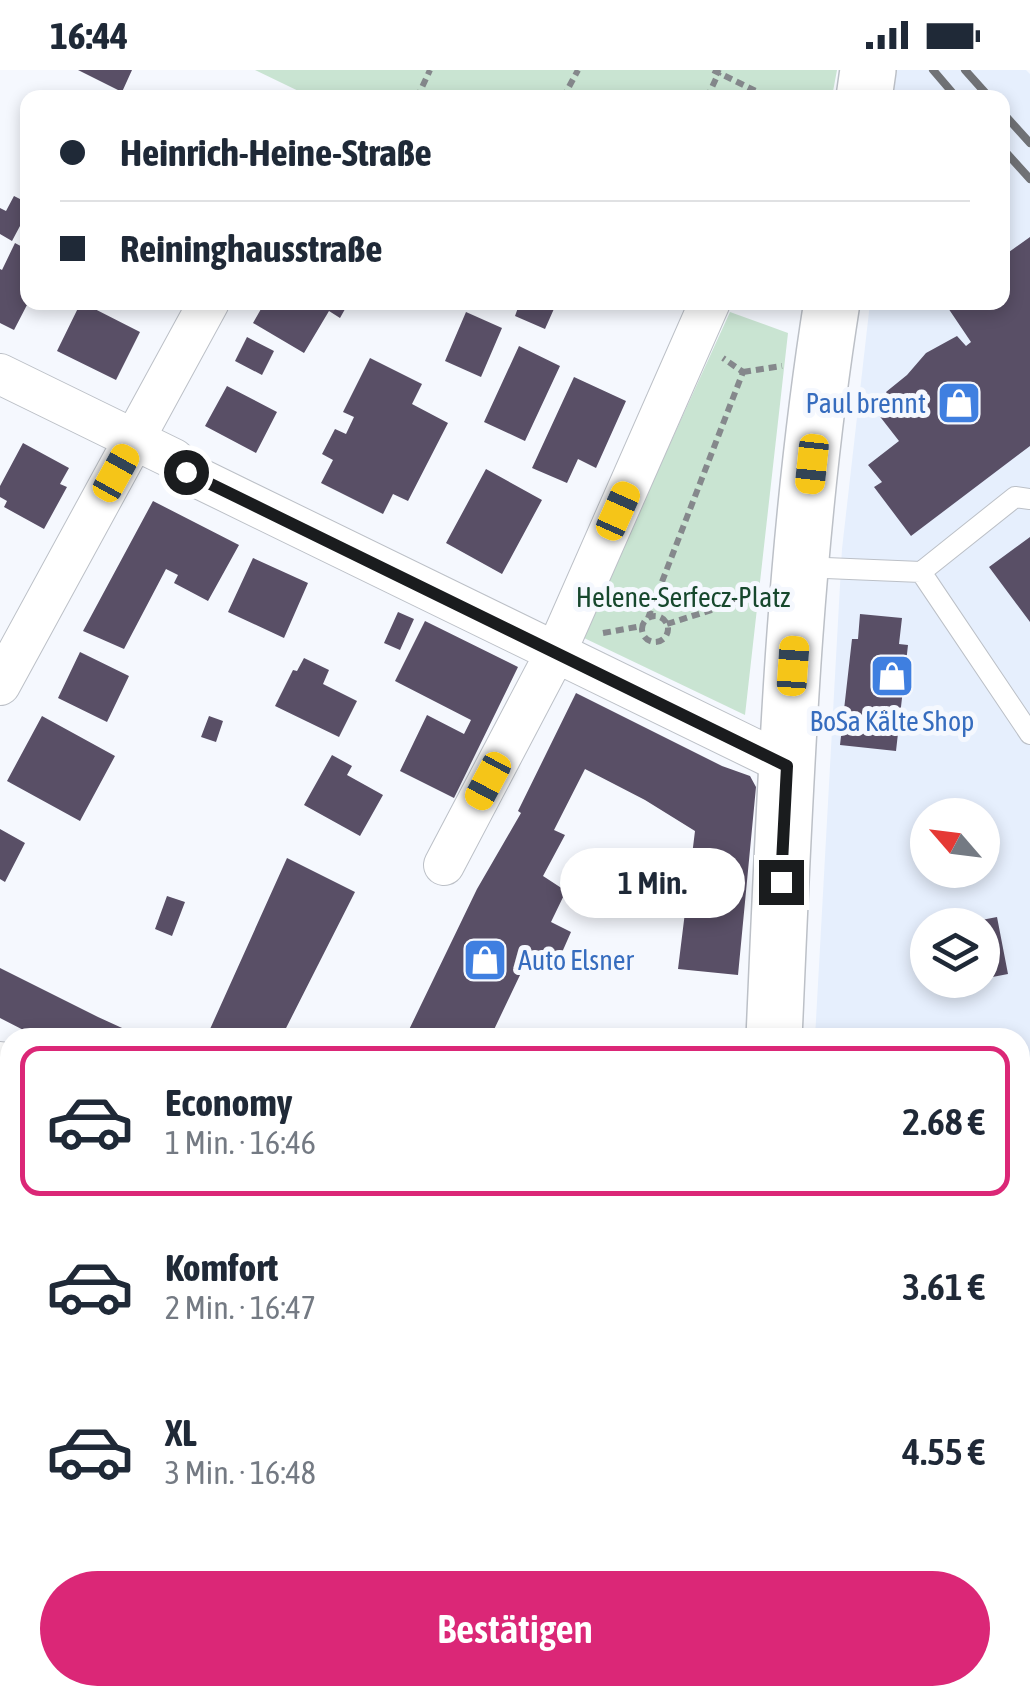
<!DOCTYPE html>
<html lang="de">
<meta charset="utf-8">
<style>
:root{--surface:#fff;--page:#f2f2f3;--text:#1f2937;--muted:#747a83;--line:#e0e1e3;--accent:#db2777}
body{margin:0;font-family:"Asap Condensed",sans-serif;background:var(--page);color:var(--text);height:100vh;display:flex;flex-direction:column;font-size:38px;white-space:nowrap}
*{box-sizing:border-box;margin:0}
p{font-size:32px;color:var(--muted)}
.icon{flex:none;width:55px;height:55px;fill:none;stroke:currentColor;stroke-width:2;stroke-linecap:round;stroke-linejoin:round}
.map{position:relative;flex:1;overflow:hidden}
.sheet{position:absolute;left:0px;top:958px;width:1030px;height:678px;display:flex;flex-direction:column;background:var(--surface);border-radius:30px 30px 0 0;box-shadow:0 5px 15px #0003}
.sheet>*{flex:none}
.banner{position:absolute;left:20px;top:20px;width:990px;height:220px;border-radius:20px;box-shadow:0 5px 15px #0003;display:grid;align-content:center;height:220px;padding:0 40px;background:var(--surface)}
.needle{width:65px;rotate:298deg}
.tools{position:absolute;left:910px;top:728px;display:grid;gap:20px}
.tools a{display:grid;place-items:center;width:90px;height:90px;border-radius:50%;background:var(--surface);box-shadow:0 5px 15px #0003;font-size:50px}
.end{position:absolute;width:45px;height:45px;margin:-22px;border:12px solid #1a1c1e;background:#fff;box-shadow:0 0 0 5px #fff}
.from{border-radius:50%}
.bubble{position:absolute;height:70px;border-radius:35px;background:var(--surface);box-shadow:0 5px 15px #0003;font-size:32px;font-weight:600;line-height:70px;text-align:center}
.car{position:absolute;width:30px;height:60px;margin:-30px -15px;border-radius:12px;box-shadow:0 0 8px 2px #0007;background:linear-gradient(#f5c518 24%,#345 0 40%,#f5c518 0 76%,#345 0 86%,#f5c518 0)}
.banner b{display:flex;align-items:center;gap:35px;height:95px;font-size:38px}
.banner b+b{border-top:2px solid var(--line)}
.banner i{width:25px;height:25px;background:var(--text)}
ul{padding:18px 0 0;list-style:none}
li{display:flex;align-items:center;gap:30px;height:150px;margin:0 20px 15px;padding:0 20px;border:5px solid transparent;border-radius:20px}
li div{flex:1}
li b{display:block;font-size:38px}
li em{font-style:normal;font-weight:600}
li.on{border-color:var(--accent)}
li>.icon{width:90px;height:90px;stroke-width:1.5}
.cta{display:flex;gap:20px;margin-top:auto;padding:20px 40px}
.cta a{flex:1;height:115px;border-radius:60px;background:var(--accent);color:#fff;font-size:40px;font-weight:600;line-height:115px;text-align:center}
.status{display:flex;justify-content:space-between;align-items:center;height:70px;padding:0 50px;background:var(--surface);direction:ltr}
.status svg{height:28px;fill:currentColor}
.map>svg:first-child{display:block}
.built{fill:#e6effd;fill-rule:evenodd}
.green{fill:#c9e4d2}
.building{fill:#594f66}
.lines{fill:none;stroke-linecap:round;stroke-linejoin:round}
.service-casing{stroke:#bcc0c7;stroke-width:22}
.minor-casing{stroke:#bcc0c7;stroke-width:42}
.tertiary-casing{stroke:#bcc0c7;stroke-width:52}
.secondary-casing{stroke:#bcc0c7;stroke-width:58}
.path{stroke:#85888c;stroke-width:6;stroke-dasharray:8 5;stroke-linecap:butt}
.service{stroke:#fff;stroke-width:20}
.minor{stroke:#fff;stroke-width:40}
.tertiary{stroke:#fff;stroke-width:50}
.secondary{stroke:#fff;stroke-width:55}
.rail{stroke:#707276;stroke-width:8}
.route{stroke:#1a1c1e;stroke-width:12}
.labels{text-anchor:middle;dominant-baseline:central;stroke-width:10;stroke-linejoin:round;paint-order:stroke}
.shop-label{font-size:28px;fill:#366cbe;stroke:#f5f8fe;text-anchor:end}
.park-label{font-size:28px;fill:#17482d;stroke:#f5f8fe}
</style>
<div class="status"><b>16:44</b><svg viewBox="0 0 49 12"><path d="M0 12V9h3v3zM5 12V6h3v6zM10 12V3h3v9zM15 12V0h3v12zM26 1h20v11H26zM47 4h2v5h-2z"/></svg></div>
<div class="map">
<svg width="1030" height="1633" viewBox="0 0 1030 1633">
<rect width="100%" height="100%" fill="#f5f8fe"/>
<path class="built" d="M897,0h129l4,4v1073l-10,-4v-105h-205l27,-489 28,-246 132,-1v-204l-109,-1zM928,745h54v55h-54zM928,855h54v55h-54z"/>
<path class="green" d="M255,0h582l-5,27 -519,1z
M730,242l58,21 -43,382 -163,-78z
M1020,1512l10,5v116h-334l2,-8h322z"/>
<path class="building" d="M78,0h54l-10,22z
M14,126l14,7v8l-16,30 -12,-7v-26l6,3z
M1030,167v209l-119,90 -37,-49 8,-5 -14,-17 31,-24 -21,-27 15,-12 -7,-10 21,-17 19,-22 31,-17 9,10 5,-4 -27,-40h58v-45z
M15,173l13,7v53l-14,27 -14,-7v-54l2,1z
M81,232l59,30 -24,48 -59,-29z
M265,232h84l-9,16 -11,-7 -25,42 -51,-30z
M520,232h37l-12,27 -30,-13z
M466,242l36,16 -21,49 -36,-16z
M247,267l27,14 -12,24 -27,-14z
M519,276l41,20 -35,75 -41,-19z
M370,288l52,26 -10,20 36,19 -40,78 -15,-7 -10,20 -62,-31 12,-23 -11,-6 13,-25 11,5 8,-17 -11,-5z
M574,307l52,24 -30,67 -18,-9 -11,24 -35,-15z
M227,316l50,26 -21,41 -51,-27z
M23,373l46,25 -9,16 7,3 -23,42 -40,-22 3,-6 -7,-4v-11z
M486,399l56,31 -40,74 -56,-31z
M153,431l86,44 -31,56 -34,-18 4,-8 -12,-6 -42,80 -41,-18z
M1030,467v85l-41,-55z
M253,488l55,25 -24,55 -56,-26z
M398,542l16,7 -14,31 -16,-7z
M860,544l42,4 -3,26 9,1 -12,106 -56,-6 12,-106h6z
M425,551l93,46 -64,131 -54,-27 27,-56 37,19 7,-14 -76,-39z
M80,582l49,24 -22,46 -49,-24z
M304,588l25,12 -6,14 34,17 -18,36 -64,-31 18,-36 4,1z
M576,623l146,73 28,10 6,11 -18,188 -60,-6 17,-138 -50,-31 -60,-31 -31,61 11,5 -22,41 23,15 -15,31 20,10 -15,34 -26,-12 -40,84h-85l72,-149 44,-76 -3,-2z
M42,646l73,40 -35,65 -73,-40z
M209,646l14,5 -7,21 -15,-5z
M332,685l20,11 -5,9 36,20 -23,41 -56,-31z
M0,759l25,14 -20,39 -5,-3z
M287,788l68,34 -74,146h-75z
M167,826l18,6 -13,34 -17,-7z
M997,847l11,57 -26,5v-54l-16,-2z
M0,898l98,49 46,21h-105l-39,-20z
M0,1028l10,5v67l-10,-5z
M0,1278l10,5v66l-10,-5z
M1020,1366l10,5v66l-10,-5z
M1020,1564l10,4v65h-111l-19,-8h120z
M207,1625h18l16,8h-38z
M350,1625h37l17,8h-58z
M554,1625h64l-2,8h-64z
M706,1625h67l21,7 -90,1z"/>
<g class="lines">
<defs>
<path id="service" d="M802,497l119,5 109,162
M921,502l94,-75 15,2
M135,1633l4,-8"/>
<path id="minor" d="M0,304l174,85 12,13 601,293
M0,615l209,-383
M444,795l112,-213 154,-350
M56,1633l4,-8"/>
<path id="tertiary" d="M0,997l10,4
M1020,1469l10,5"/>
<path id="secondary" d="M864,28l4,-28
M774,968c11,-246 19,-492 58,-736
M654,1633l3,-8"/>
</defs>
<use href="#service" class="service-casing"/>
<use href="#minor" class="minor-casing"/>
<use href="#tertiary" class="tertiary-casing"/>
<use href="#secondary" class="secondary-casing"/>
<path class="path" d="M713,0l57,28
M417,28l13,-28
M563,28l15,-28
M707,28l12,-26
M743,302l39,-6
M642 559a13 13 0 1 1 26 0a13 13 0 1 1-26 0Z
M648,548l95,-246 -20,-14
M667,554l89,-28
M603,563l39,-7
M0,1234l10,5"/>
<use href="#service" class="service"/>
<use href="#minor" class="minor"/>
<use href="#tertiary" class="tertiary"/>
<use href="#secondary" class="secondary"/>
<path class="rail" d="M933,0l24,28
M965,0l25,28
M1002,42l28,31
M1002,78l28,31"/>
</g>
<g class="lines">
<path class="route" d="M186,402l601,294 -6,116"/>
</g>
<defs>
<symbol id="shop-square" viewBox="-11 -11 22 22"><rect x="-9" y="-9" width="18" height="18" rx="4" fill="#3f7fe0" stroke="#f5f8fe"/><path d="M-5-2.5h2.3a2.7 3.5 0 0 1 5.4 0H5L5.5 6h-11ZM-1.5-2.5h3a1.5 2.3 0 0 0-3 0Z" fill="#fff"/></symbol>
</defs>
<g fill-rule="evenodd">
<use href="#shop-square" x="934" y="308" width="50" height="50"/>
<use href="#shop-square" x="867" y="581" width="50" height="50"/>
<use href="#shop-square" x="460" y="865" width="50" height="50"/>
</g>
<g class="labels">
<g class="shop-label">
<text x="926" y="333">Paul brennt</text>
<text x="892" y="651" text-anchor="middle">BoSa Kälte Shop</text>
<text x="518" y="890" text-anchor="start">Auto Elsner</text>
</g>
<g class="park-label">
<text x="683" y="527">Helene-Serfecz-Platz</text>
</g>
</g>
</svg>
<div class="tools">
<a><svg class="needle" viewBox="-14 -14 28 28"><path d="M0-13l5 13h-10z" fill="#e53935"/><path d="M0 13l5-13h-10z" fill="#747a83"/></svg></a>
<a><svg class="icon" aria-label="layers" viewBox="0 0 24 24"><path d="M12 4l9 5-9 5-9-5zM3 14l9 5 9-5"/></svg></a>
</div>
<i class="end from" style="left:186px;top:402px"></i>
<i class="end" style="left:781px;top:812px"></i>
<div class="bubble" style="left:560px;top:778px;width:185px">1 Min.</div>
<i class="car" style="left:812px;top:394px;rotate:186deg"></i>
<i class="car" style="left:116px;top:403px;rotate:29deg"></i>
<i class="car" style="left:618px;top:441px;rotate:24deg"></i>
<i class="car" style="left:793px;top:596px;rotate:4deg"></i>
<i class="car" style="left:488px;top:711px;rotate:208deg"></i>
<div class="banner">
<b><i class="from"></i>Heinrich-Heine-Straße</b>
<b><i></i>Reininghausstraße</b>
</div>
<section class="sheet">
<ul>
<li class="on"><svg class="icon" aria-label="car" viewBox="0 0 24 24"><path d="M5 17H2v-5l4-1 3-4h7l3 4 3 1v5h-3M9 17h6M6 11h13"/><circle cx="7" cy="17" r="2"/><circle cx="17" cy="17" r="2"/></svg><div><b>Economy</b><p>1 Min. · 16:46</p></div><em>2.68 €</em></li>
<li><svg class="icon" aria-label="car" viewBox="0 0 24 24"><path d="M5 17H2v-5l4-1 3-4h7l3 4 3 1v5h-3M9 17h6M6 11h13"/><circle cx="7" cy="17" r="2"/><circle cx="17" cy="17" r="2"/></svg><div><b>Komfort</b><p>2 Min. · 16:47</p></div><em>3.61 €</em></li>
<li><svg class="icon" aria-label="car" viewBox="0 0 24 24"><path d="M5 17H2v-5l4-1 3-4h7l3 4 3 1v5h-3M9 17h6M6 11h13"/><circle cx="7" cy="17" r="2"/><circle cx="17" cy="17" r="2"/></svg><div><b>XL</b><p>3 Min. · 16:48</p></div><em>4.55 €</em></li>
</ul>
<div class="cta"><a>Bestätigen</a></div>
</section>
</div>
